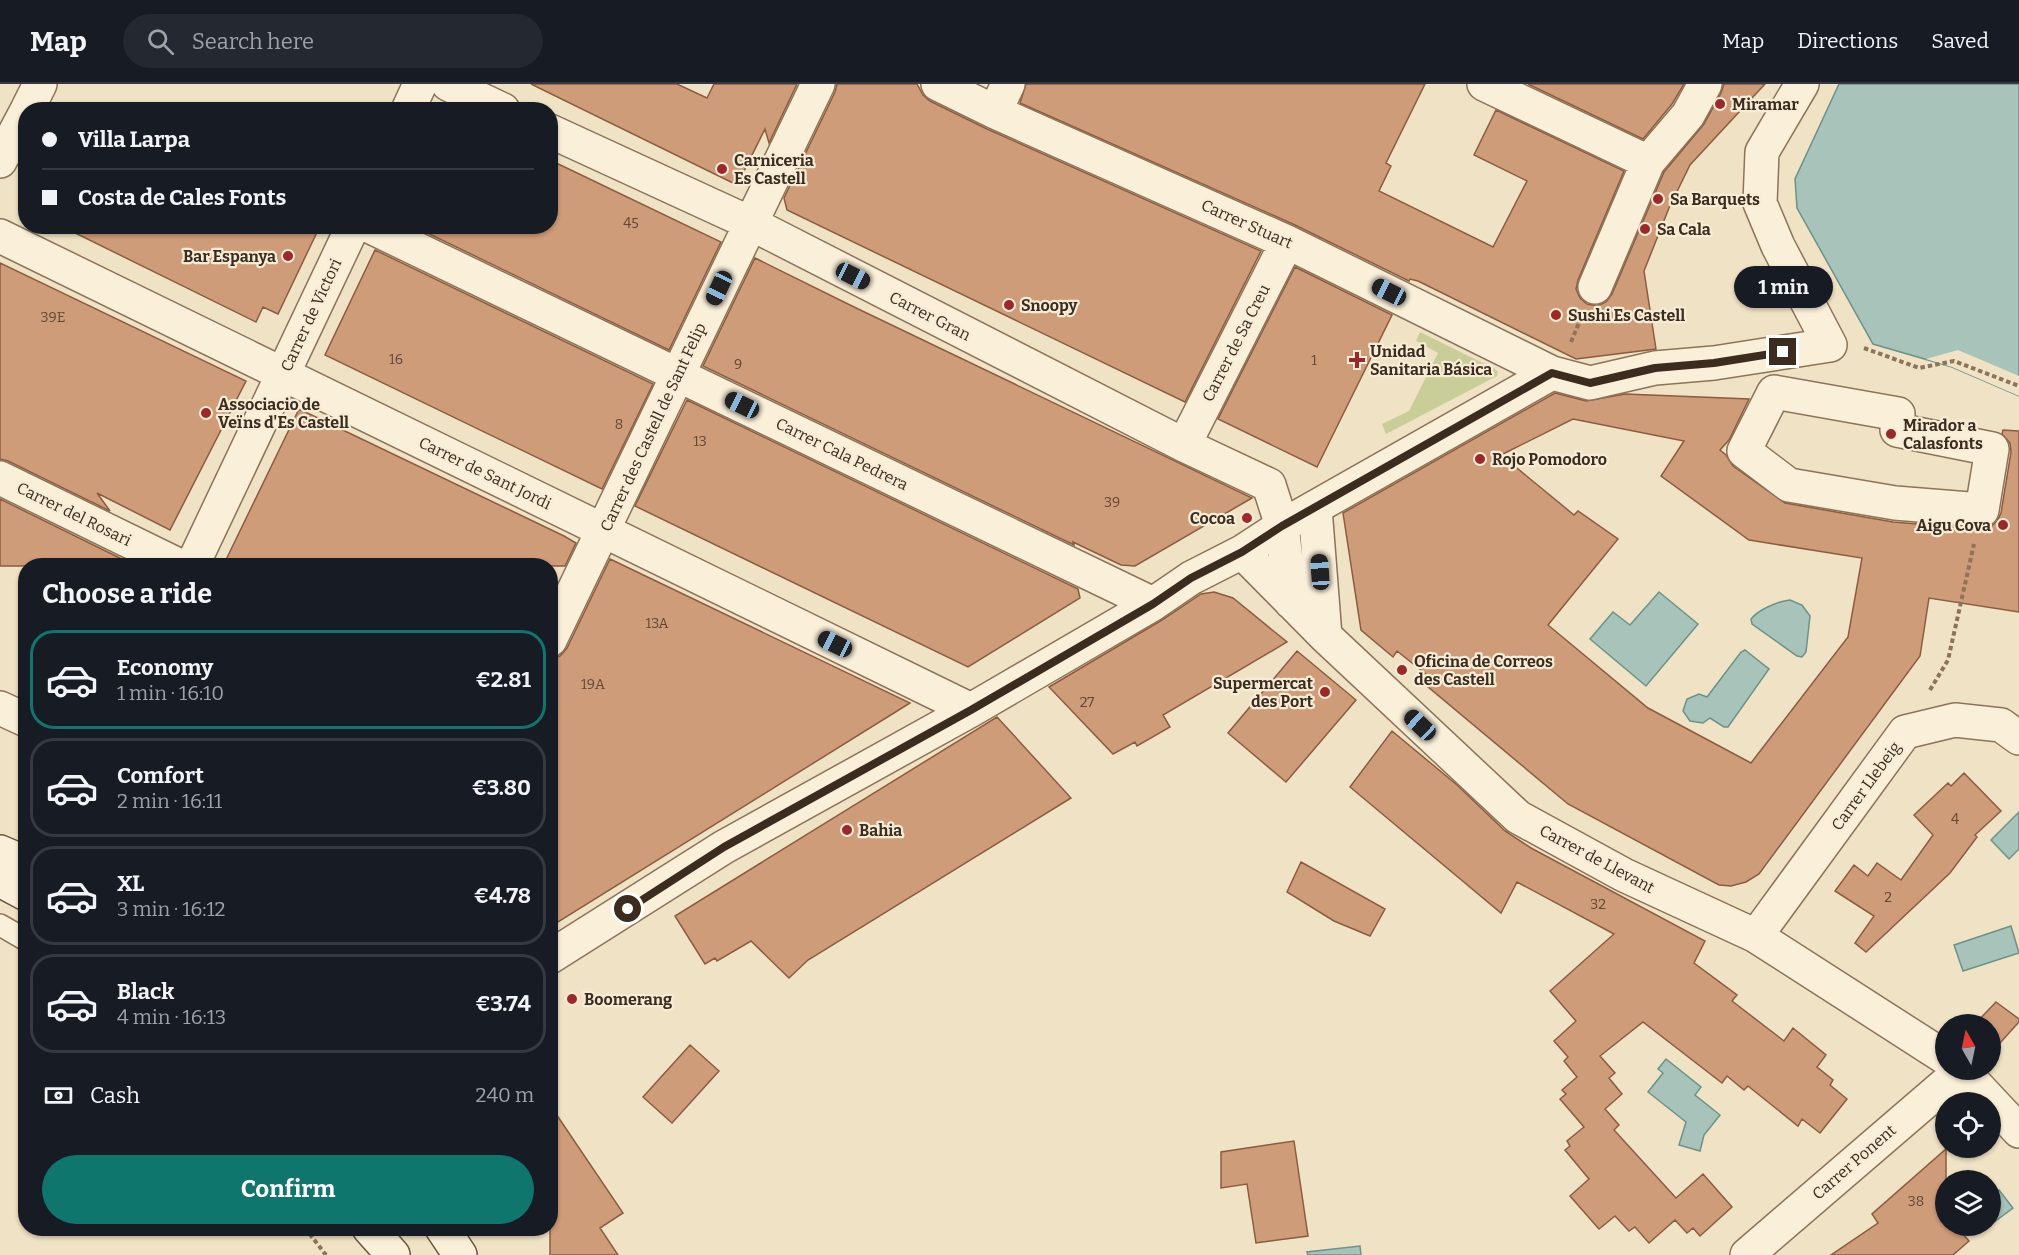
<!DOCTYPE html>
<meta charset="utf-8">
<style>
:root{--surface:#171b24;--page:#242831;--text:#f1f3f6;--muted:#9ea1a6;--line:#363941;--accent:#0f766e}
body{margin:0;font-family:Bitter,serif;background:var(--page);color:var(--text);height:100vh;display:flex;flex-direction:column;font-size:22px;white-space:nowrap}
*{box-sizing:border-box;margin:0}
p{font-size:20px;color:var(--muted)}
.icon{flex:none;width:33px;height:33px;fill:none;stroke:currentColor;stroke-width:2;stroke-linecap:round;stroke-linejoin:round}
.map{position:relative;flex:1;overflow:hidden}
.drawer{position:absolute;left:18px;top:474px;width:540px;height:678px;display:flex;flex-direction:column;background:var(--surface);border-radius:24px;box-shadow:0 2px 4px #0004}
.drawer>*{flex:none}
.hud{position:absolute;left:18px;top:18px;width:540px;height:132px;border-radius:24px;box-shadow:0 2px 4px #0004;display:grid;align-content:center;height:132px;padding:0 24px;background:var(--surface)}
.needle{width:39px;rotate:351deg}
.fabs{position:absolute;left:1935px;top:930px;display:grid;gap:12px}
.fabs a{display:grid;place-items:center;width:66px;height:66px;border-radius:50%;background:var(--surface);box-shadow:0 2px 4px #0004;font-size:30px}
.end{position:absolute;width:27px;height:27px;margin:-14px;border:8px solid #3b2c1f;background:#fff;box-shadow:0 0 0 3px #fff}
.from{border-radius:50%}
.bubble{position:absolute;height:42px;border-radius:21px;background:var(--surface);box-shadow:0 2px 4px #0004;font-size:20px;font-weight:700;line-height:42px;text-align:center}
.car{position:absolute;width:18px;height:36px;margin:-18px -9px;border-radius:8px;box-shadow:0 0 4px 2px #0007;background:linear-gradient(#222 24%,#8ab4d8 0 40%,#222 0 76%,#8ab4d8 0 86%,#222 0)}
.hud b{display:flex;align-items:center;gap:21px;height:57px;font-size:22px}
.hud b+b{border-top:2px solid var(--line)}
.hud i{width:15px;height:15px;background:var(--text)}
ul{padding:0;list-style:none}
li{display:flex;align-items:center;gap:18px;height:99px;margin:0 12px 9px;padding:0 12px;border:3px solid var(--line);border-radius:24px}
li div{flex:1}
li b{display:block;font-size:22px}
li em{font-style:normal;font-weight:700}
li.active{border-color:var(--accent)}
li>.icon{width:54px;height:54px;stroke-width:1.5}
h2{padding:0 24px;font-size:27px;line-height:72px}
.pay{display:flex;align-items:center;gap:15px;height:66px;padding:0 24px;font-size:22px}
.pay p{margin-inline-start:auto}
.button{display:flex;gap:12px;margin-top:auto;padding:12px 24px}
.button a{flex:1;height:69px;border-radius:36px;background:var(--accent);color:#fff;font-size:24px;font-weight:700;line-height:69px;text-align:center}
header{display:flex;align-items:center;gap:36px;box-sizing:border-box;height:84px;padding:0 30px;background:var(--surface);border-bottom:2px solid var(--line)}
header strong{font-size:28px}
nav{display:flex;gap:33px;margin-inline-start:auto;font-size:21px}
.search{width:420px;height:54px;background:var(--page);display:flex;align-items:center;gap:15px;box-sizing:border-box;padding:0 21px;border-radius:33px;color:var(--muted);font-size:22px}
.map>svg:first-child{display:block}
.green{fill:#c9ce98}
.water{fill:#a7c3ba;stroke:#6d9288;stroke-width:1.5}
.pier{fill:#f0e2c5}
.building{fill:#cf9c7a;stroke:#8c5c3f;stroke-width:1.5;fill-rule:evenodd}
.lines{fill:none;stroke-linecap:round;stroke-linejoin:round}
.lane-casing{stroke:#8c735a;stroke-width:24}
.street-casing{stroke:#8c735a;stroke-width:36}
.secondary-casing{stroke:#6d553d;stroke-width:36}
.path{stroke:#8c735a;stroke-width:4;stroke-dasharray:4.5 3;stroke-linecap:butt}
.lane{stroke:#faefd9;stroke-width:21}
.street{stroke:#faefd9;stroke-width:33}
.secondary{stroke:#faefd9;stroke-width:33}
.route{stroke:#3b2c1f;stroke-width:8}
.poi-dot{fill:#9d282b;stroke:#f7ecd5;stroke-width:2}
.labels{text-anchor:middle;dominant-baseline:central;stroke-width:4.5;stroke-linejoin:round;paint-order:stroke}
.number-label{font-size:14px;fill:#604836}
.poi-label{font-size:16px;font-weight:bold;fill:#3b2c1f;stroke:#f7ecd5;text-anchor:start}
.street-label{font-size:16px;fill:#3b2c1f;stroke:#f7ecd5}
</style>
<header>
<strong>Map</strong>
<div class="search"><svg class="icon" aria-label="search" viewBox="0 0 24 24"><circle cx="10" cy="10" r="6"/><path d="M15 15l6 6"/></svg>Search here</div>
<nav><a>Map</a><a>Directions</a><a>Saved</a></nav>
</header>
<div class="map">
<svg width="2019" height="1171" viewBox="0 0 2019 1171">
<rect width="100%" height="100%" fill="#f0e2c5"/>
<path class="green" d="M1420,248l75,37 3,3 -1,4 -111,58 -4,-10 27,-13 29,-58 -22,-12z"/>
<path class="water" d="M1839,0h180v312l-67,-29 -79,-23 -76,-136 -2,-29z
M1659,508l39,32 -52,62 -56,-47 23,-27 17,13z
M1790,516l12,5 8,11 -4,36 -4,5 -5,-1 -45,-32 -1,-5c7,-9 27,-18 39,-19z
M1745,566l24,19 -41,58h-4l-14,-9 -7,5 -13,-2 -7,-10 4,-12 12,-5 8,3 34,-45z
M2019,728v37l-10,10 -18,-19z
M2011,842l8,27 -56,18 -9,-26z
M1666,975l35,28 -6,8 25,20 -16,20 -4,16 -21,-6 7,-23 -38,-30 15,-19 -5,-4z
M1999,1106l14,18 -23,17 1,-29z
M1360,1162l1,9h-53l-1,-3z"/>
<path class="pier" d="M1958,266l61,26v20l-67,-29 -26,-8z"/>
<path class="building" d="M531,0h146l30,14 7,-14h83l-28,59 -4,-14 -28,56z
M837,0h80l6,11 7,6 57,28 274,122 -76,151 -398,-192 -3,-12 51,-106z
M1026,0h399l-39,79 5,3 -12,25 114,56 34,-66 -53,-26 22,-45 128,61 -46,109 -2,9 4,9 7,6 10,2 9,-4 6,-8 52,-122 40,-48 17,-31 3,-9h41l-75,81 -21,43 -25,63 12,78 -80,10 -158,-78 -8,-2 -1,2 -114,-56 -275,-122z
M1528,0h156l-12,20 -29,35z
M550,76l171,82 -52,108 -256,-124h137z
M61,142h259l-42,88 -15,-7 -7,15z
M375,166l278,134 -51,105 -277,-134z
M755,174l97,48 400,192 -117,68 -14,-1 -48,-23 1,3 -371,-179z
M0,179l246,118 -76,149 -73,-37 13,18 -102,-50 -8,-2z
M1295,183l97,48 -75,152 -99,-48z
M1555,309l31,8 39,-7 124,5 -20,41 -9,10 6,5 7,11 52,37 108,19 87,7 10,-2 7,-6 4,-8 10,-61 -1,-9 -8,-9 1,-4 16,1v181l-90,-14 -9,58 -161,218 -13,8 -15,4 -12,-1 -151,-81 -141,-118 5,-7 -35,-28 -4,6 -32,-27 -18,-117zM1573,335l111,22 -23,35 88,64 113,18 -14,79 -97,126 -103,-55 -100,-83 70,-86 -40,-28 -4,4 -73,-60z
M687,316l391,189 2,9 -112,69 -333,-161z
M299,325l265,127 12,7 -11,23h-342z
M0,415l136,67h-136z
M610,475l300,144 -360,224v-268l10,-3 7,-8z
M1214,508l19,6 54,44 -124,73 7,12 -33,19 -2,-4 -22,12 -64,-67 113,-67 39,-26z
M1297,567l59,49 -70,82 -58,-49z
M997,633l74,81 -263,162 -19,18 -38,-37 -34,20 -2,-3 -10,6 -30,-48z
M1392,647l65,54 48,46 26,17 174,93 -11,22 43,32 -5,6 52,40 9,-13 33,27 -9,12 16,13 -3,5 17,14 -27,34 -18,-14 -4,7 -50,-40 -4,4 -17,-14 -5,7 -79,-61 -43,34 15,17 -6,5 13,16 -17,15 14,16 -5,5 62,68 27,-24 29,33 -32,29 -7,-8 -6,5 -12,-13 -26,23 -14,-16 -6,4 -14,-15 -16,13 -29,-33 19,-17 -24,-29 5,-4 -3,-5 17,-14 -24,-28 6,-5 -4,-4 15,-13 -13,-16 4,-4 -14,-16 22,-20 -26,-30 64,-57 -97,-52 -16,31 -151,-126z
M1964,689l37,38 -26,24 2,2 -27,36 -84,79 -11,-9 19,-27 -39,-25 19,-26 14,11 9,-13 24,17 32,-45 -19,-20 34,-32 3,3z
M1301,778l84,47 -15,27 -36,-15 -47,-29z
M1996,918l23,17v3l-19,21 -10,-7v-12h-15z
M690,961l29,26 -47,52 -29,-26z
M550,1021l73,108 -23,15 18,27h-68z
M1294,1057l14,95 -52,7 -9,-59 -26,4v-36z
M1946,1065v77h10l13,15 -16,14h-122l47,-32 -6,-9z"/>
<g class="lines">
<defs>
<path id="lane" d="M0,841l26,15"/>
<path id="street" d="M448,0l55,26
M938,0l57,28 292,130 265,131 38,10 65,-15 59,-5 116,-18 -52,-99 -18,-43 2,-51 40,-68
M1484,0l164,78
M27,26l13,-26
M408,26l12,-26
M995,28l13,-28
M550,47l200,92 434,222 85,40 13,41 9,76
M0,77l26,-49
M369,142l784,378
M0,152l971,474
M1595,203l53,-125 40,-47 17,-31
M1774,308l124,22 -1,16 95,19 -10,61 -87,-7 -106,-18 -45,-34z
M1184,361l103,-203
M0,394l180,88
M1315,424l10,128
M1242,468l83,84 193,181 106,58 132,61 190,122
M192,482l161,-340
M550,556l268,-556
M0,624l26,12
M1756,852l149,-204 50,-12 46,5 18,13
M550,873l174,-110 247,-137 182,-106 38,-26 51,-26 40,-26 270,-153
M1962,986l57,61
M1747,1171l215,-185"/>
<path id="secondary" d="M0,768l26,11
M0,796l26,14
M369,1144l24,27
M442,1144l18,27"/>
</defs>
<use href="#lane" class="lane-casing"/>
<use href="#street" class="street-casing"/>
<use href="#secondary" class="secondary-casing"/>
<path class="path" d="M1571,258l10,-24
M1864,264l55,20 35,-7 65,25
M1930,606l18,-30 26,-116
M305,1144l21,27"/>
<use href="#lane" class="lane"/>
<use href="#street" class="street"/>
<use href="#secondary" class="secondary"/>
</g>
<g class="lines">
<path class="route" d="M628,825l96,-62 247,-137 182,-106 38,-26 51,-26 40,-26 270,-153 38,10 65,-15 59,-5 69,-11"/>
</g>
<g class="poi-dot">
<circle cx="1720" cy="20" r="6"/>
<circle cx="722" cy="85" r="6"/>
<circle cx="1658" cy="115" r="6"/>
<circle cx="1645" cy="145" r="6"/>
<circle cx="288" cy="172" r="6"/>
<circle cx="1009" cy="221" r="6"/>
<circle cx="1556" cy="231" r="6"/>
<path d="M1354 267h6v6h6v6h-6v6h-6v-6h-6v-6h6z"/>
<circle cx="206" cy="329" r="6"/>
<circle cx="1891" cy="350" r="6"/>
<circle cx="1480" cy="375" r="6"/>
<circle cx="1247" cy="434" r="6"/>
<circle cx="2003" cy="441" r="6"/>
<circle cx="1402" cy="586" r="6"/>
<circle cx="1325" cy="608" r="6"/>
<circle cx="847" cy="746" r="6"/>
<circle cx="572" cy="915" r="6"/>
</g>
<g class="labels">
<g class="number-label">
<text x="631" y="139">45</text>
<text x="53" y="233">39E</text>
<text x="396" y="275">16</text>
<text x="1314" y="276">1</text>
<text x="738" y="280">9</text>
<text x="619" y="340">8</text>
<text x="700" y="357">13</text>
<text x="1112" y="418">39</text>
<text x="657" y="539">13A</text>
<text x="593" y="600">19A</text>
<text x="1087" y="618">27</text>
<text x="1955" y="735">4</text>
<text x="1888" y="813">2</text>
<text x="1598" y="820">32</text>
<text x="1916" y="1117">38</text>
</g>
<g class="poi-label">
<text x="1732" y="20">Miramar</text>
<text x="734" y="76">Carniceria<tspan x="734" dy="18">Es Castell</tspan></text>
<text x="1670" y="115">Sa Barquets</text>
<text x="1657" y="145">Sa Cala</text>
<text x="276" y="172" text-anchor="end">Bar Espanya</text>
<text x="1021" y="221">Snoopy</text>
<text x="1568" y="231">Sushi Es Castell</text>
<text x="1370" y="267">Unidad<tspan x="1370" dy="18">Sanitaria Básica</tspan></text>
<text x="218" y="320">Associacio de<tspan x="218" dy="18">Veïns d'Es Castell</tspan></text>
<text x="1903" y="341">Mirador a<tspan x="1903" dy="18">Calasfonts</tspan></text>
<text x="1492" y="375">Rojo Pomodoro</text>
<text x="1235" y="434" text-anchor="end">Cocoa</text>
<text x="1991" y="441" text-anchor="end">Aigu Cova</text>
<text x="1414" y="577">Oficina de Correos<tspan x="1414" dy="18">des Castell</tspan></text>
<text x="1313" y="599" text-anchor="end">Supermercat<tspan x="1313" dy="18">des Port</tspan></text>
<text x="859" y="746">Bahia</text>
<text x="584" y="915">Boomerang</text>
</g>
<g class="street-label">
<text transform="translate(1247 140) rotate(24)">Carrer Stuart</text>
<text transform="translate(311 231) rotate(-65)">Carrer de Victori</text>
<text transform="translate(930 232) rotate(27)">Carrer Gran</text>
<text transform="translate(1236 259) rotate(-63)">Carrer de Sa Creu</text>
<text transform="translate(653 343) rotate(-65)">Carrer des Castell de Sant Felip</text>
<text transform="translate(842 370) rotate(26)">Carrer Cala Pedrera</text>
<text transform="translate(485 389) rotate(26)">Carrer de Sant Jordi</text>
<text transform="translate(74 430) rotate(26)">Carrer del Rosari</text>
<text transform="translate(1866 702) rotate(-54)">Carrer Llebeig</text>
<text transform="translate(1597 775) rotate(28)">Carrer de Llevant</text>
<text transform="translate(1854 1078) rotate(-41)">Carrer Ponent</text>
</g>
</g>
</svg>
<div class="fabs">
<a><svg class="needle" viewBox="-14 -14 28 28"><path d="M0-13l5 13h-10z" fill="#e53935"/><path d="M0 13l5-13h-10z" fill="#9ea1a6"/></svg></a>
<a><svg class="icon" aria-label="locate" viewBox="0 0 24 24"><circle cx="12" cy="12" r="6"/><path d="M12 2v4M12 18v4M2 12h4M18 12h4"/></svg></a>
<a><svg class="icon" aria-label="layers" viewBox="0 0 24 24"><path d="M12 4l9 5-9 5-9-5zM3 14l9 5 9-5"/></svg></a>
</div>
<i class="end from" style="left:628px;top:825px"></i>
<i class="end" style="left:1783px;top:268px"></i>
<div class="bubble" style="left:1734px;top:182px;width:99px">1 min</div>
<i class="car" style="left:853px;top:192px;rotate:117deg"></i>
<i class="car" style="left:719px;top:204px;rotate:205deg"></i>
<i class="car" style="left:1389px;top:208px;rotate:297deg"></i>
<i class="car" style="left:742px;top:321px;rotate:296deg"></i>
<i class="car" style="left:1320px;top:488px;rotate:356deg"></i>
<i class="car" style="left:835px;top:560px;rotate:296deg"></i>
<i class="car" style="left:1420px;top:641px;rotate:313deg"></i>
<div class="hud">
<b><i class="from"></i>Villa Larpa</b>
<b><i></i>Costa de Cales Fonts</b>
</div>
<section class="drawer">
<h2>Choose a ride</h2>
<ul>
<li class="active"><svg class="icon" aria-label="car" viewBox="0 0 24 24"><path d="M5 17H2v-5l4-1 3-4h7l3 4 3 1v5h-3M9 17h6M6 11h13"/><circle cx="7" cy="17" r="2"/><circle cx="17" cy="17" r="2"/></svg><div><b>Economy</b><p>1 min · 16:10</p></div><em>€2.81</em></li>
<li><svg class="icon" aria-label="car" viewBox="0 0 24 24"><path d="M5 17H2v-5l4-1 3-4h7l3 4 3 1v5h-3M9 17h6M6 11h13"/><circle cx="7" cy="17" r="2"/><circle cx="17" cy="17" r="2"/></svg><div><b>Comfort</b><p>2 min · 16:11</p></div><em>€3.80</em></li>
<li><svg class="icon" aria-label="car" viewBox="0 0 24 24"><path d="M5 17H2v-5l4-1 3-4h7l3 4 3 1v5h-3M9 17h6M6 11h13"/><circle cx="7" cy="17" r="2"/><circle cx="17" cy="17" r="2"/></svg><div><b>XL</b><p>3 min · 16:12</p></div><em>€4.78</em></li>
<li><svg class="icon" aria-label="car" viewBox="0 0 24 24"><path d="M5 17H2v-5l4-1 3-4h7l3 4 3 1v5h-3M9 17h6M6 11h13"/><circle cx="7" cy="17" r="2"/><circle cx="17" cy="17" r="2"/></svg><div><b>Black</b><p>4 min · 16:13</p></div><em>€3.74</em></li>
</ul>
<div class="pay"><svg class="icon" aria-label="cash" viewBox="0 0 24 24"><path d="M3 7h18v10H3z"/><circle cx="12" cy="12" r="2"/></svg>Cash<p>240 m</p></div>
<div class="button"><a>Confirm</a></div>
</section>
</div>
